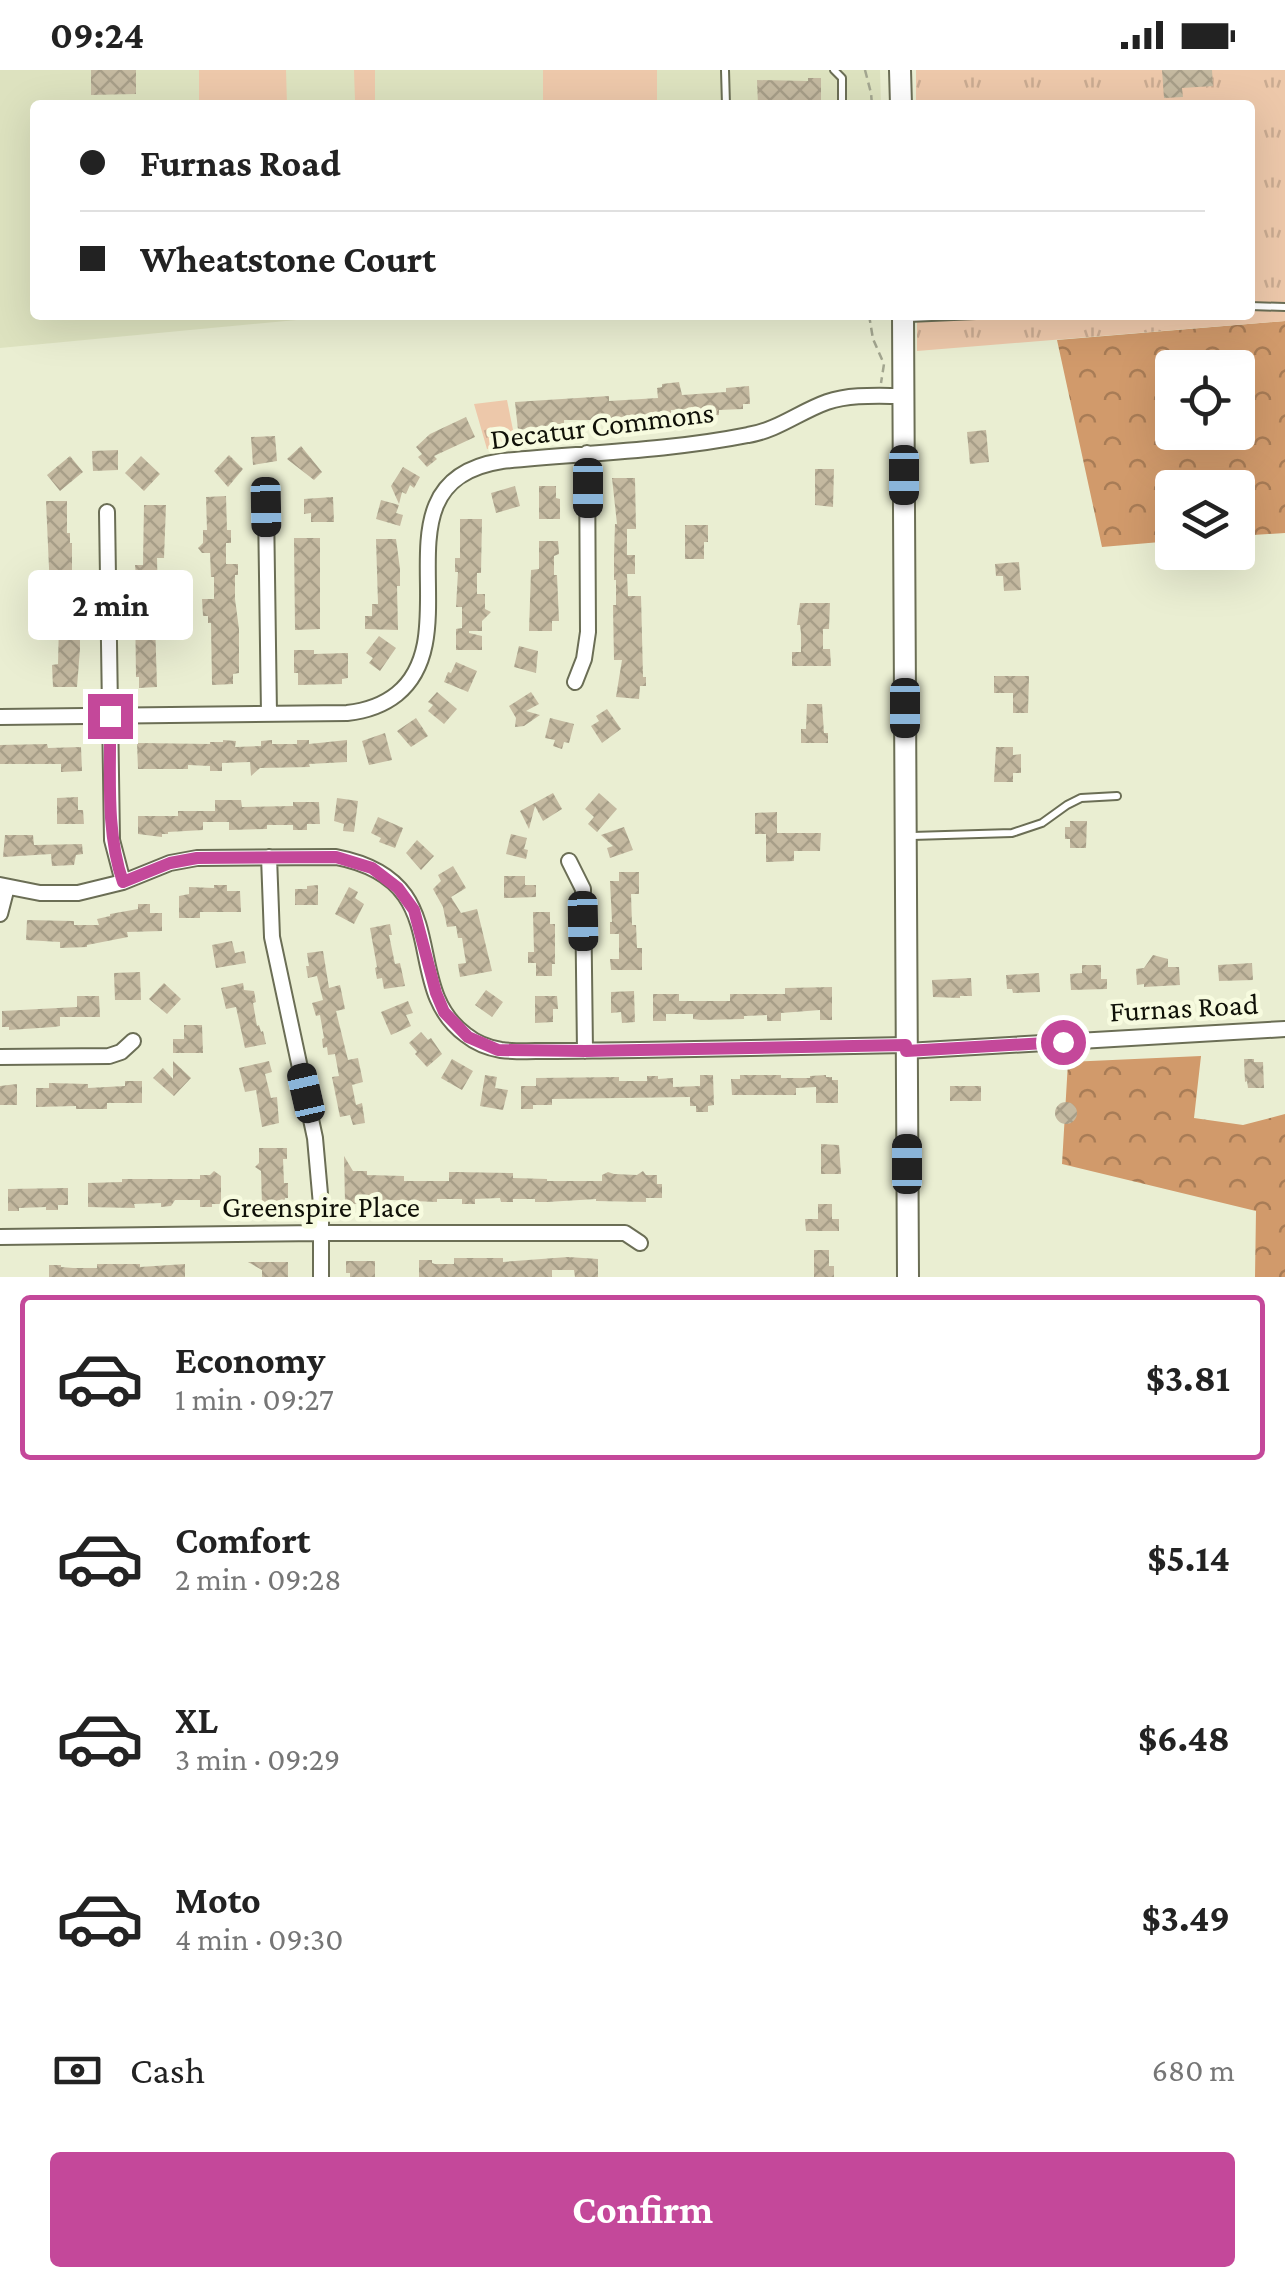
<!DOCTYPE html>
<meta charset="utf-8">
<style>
:root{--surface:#fff;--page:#f2f2f2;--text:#222;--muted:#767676;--line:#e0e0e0;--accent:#c4489a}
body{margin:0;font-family:"Crimson Pro",serif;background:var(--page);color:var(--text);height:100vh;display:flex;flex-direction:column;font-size:38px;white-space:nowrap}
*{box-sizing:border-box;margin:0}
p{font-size:32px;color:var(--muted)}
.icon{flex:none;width:55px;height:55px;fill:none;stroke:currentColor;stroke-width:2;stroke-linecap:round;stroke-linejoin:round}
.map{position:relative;height:1207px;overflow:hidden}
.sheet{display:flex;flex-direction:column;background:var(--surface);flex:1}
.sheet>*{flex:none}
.banner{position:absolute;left:30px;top:30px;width:1225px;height:220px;border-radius:10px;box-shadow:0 10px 40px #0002;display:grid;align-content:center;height:220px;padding:0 50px;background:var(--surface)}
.controls{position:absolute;left:1155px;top:280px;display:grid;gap:20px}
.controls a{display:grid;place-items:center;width:100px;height:100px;border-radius:10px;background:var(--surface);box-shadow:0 10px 40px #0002;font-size:50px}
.end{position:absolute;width:45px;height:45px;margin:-22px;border:12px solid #c4489a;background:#fff;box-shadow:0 0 0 5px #fff}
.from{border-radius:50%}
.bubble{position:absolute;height:70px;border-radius:10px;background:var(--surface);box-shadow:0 10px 40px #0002;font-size:32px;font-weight:700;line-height:70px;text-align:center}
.car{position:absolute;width:30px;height:60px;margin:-30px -15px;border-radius:12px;box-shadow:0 0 8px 2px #0007;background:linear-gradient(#222 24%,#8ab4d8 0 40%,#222 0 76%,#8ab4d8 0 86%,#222 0)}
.banner b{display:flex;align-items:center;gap:35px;height:95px;font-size:38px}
.banner b+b{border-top:2px solid var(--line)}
.banner i{width:25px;height:25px;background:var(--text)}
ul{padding:18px 0 0;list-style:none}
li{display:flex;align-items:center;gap:30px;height:165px;margin:0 20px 15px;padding:0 30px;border:5px solid transparent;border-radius:10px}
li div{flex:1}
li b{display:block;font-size:38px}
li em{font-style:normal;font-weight:700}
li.active{border-color:var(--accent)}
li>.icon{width:90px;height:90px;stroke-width:1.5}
.pay{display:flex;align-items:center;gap:25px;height:110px;padding:0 50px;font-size:38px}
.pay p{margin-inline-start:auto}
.action{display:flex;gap:20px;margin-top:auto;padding:20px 50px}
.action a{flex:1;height:115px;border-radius:10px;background:var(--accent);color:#fff;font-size:40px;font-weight:700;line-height:115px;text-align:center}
.status{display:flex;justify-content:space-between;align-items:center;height:70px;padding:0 50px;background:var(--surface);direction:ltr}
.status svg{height:28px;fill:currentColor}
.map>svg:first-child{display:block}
.built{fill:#dde2bf}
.green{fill:#edc8aa}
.forest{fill:url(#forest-crowns);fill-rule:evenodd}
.park{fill:url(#park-tufts)}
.building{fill:url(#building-cross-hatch)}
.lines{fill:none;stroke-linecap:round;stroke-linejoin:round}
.lane-casing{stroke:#6b6e55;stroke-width:10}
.street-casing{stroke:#6b6e55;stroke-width:18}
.secondary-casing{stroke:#6b6e55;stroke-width:24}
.path{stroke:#a3a690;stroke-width:2.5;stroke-dasharray:8 5;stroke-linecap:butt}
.lane{stroke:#fff;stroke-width:6}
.street{stroke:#fff;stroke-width:14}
.secondary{stroke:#fff;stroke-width:20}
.route{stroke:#c4489a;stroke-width:12}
.labels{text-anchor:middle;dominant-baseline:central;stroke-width:9;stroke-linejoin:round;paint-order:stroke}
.street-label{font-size:30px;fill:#101108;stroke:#f7fbdf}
</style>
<div class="status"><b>09:24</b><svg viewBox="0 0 49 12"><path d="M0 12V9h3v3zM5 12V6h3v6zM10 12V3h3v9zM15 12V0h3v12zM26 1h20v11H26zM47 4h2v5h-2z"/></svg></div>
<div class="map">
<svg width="1285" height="1207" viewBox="0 0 1285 1207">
<defs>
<pattern id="forest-crowns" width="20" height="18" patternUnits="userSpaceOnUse" patternTransform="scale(2.5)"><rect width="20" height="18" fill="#d19a6b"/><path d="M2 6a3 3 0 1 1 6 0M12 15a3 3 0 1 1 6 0" fill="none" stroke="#a87c56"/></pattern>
<pattern id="park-tufts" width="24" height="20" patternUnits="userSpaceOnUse" patternTransform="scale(2.5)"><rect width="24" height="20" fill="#edc8aa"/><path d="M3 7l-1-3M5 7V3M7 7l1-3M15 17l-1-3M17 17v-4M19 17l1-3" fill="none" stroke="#caab91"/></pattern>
<pattern id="building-cross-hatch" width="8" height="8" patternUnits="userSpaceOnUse" patternTransform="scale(2.5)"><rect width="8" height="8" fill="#c4b9a0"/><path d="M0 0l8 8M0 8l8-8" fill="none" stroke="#a79e88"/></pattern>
</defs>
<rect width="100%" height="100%" fill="#eaeed2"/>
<path class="built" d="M0,0h880l1,35h-846v210h315l-350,33z"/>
<path class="green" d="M199,0h87l1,35h-88z
M354,0h21v30l-20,1z
M543,0h114v35h-114z"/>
<path class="forest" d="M1285,251v212l-47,3v-48h-66v53l-70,6 -45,-207zM1172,298h66v64h-66z
M1201,986l-7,62 49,7 42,-11v163h-30l1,-66 -194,-47 6,-102z"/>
<path class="park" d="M916,0h369v251l-368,30v-36h333v-210h-334z
M507,330l9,45 -29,4 -13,-45z"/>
<path class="building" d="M91,0h45v24l-45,1z
M1162,0h50l1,16 -31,2 1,9 -19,1z
M808,8h13v27h-63l-1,-25 51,1z
M679,312l3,13 44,-3v-4l23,-2 1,18h-7v5l-24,1v5l-25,2 -1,-8 -22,1v6l-23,4 -48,2 -1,-2h-35v6l-11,1v-2l-35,5 -3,-28 94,-6v5l49,-3 -1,-10 5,-1v-3z
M466,347l9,20 -41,19 3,3 -10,8 -9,-10 4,-3 -6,-7 14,-13z
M986,360l3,32 -19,2 -3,-32z
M275,366l2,25 -24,4 -2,-28z
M301,376l21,26 -8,8 -27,-21z
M118,380v20l-25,1 -1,-20z
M229,385l14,14 -15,18 -14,-16z
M70,386l13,16 -23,19 -13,-16z
M141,386l19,18 -16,17 -19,-18z
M403,397l17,10 -6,11 -4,-3 -4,9 -4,-2 -3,12 -8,-18z
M815,399h19l-1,38 -18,-2z
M612,408h23l1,51h-9v26h8v19h-8l1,22h13l2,81h3v9h-6l-1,13 -23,-2 6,-37h-8l-1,-55h3v-25h-2v-24l1,-32h2z
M515,416l5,20 -24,7 -5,-20z
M539,416h17v12l4,1v20h-21z
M226,426l1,34h4v13h-5v21h12v11h-3v24l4,30v44l-6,1v10l-21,1 -1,-62h-3v-7h-5l-1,-17h12v-22h-3l-1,-24h-8l-4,-5 5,-5v-13h4l-1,-33z
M333,427l1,25h-23v-9l-7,1v-15z
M381,430l18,5 -3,8 7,2 -3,11 -24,-7z
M46,431h21v32h3v10h2v36h6v54h2v16l-3,38h-24l-1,-22 6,-1 1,-40h-5v-34h-4z
M144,435h22l-2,53h-7l1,43h8v19h-11l2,67 -18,1v-11h-3l-1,-76h3l-3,-36h8z
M460,449h22l-1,54h-4v21h8v15l6,3 -9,9v10h-13v2l13,3v14h-26v-21l6,-1v-21h-6l2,-35h-3v-14h5z
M685,455h23v17h-4v17h-19z
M294,468h26v91l-25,1z
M376,469h20l4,30v17h-3l1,44 -33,-1v-13h7v-12h6z
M539,471h19l1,13 -5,2v19h3l2,46h-7v10h-23l2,-61 8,-1z
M1019,492l2,28 -17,1 -1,-15h-7l-1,-12z
M800,533h30l-1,26h-6v20h7l1,17h-39v-14h9v-19l-1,-8h-3z
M379,566l17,12 -16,23 -11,-8 4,-5 -7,-5z
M519,576l19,5 -2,22 -22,-6z
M294,580h20v4l34,-1v25l-6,1v5l-44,1v-12h-4z
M456,592l21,9 -9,21 -24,-10 4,-10 3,1z
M994,606h35l-1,37h-15v-20h-19z
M437,622l20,17 -13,15 -16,-13 5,-6 -5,-3z
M531,622l8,12 -13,7 14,4 -16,11 -9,1 1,-9 -7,-12z
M807,634h15l2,29h4v10h-27v-14h5z
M607,639l14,20 -19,14 -11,-17 8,-5 -3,-5z
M416,648l12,18 -17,11 -14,-16z
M550,648l24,6 -5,19 -5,-1 -2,7 -9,-3 2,-6 -10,-2z
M385,663l7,27 -23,5 -7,-24z
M223,670l13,1 -1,6 26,-1v-5l11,-1v4h25v-4h12v4l38,-4v22l-38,2 1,3 -50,1 -9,8 -1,-14 -28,1v8h-12v-5l-22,-1v4h-50l-1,-26 73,1v-2h13z
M47,674l1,4 33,-1 1,24 -21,1v-8h-61v-19z
M996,677h17v8l8,-1v19h-8v9h-19z
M553,723l9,16 -19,12 -8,-15 -6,23 -9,-18z
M599,723l18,16 -20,23 -9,-8 6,-7 -9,-8z
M78,727v13h5l1,14h-27v-26z
M337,728l21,3 -4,31 -11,-1 1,-7 -10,-3z
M215,730h26l1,7 51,-1v-4h26l1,22h-13v6h-14v-5h-26v4l-38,1v-8h-26v8l-35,2v2h-6v3l-24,-3v-18h40v-5h37z
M777,742v21h44l-1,18h-26v10l-28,1v-28h-11v-21z
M378,747l25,11 -8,20 -16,-6 2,-4 -10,-5z
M1070,751h17l-1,27h-16v-9h-5v-12h5z
M624,757l9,23 -23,8 -3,-10 6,-2 -12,-11z
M511,764l16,4 -3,11 4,1 -2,9 -20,-5z
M5,765h28l1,10 48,-1 1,10 -7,1 -2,10 -22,1 -1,-12 -48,3z
M417,770l17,16 -13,14 -15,-17z
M453,796l13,22 -15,9 10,16 16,-4 15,62 -32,6 -2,-13 8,-1 -4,-25h-4l-2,-12 -9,1 -4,-20 -10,-18 8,-8 -3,-6z
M619,802h20v22h-8l1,31h4l1,23h5v22h-31l-1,-11h9v-25h-9v-12h2l-2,-41h9z
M504,806h21v9h11v12l-32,1z
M214,815h13v6h13l1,21h-41v6h-21v-22l10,-2v-7l25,1z
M318,815v20h-23v-16h12v-3z
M349,817l9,5 -3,6 9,6 -10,20 -19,-10z
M138,834h12v9h12v18l-35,1 1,5 -41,8v2l-27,1v-6l-34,-2 1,-20 47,1v4h25l-2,-6 13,-3v-2l28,-5z
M533,842h17v12h5v40h-3v12h-16v-13h-8v-11h6z
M390,854l2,11h-3l6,29 5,-1 5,23 -21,3 -2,-11 -5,1 -2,-11 2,-1 -7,-39z
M232,871l3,12 9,-2 2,12 -30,5 -4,-23z
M323,881l6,37 11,-3 5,24 -9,2 12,49 10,-2 5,24 -11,3 4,20 6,-2 3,20 -12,2 -3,-10 -10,2 -8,-40 7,-1 -4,-22 -7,1 -1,-8 -4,1 -1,-9 2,-1 -4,-23 -4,1 -4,-13 11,-3 -6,-24 -9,2 -2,-12h3l-2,-13z
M1153,885l15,4v8h11l1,18 -36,2v-3l-7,1 -1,-16 8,-1z
M1252,893l1,17 -34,1 -1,-16z
M1082,895h19v14h6v10l-36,1 -1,-16 12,-1z
M140,902l1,28h-26l-1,-27z
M1039,903l1,19 -27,1 -1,-4h-5l-1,-14z
M971,908l1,18h-12v2l-27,-1 -1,-17z
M164,913l17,16 -14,15 -18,-15z
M243,913l1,7 10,1 2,11 -3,1 4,23 2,-1 2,7 2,-1 3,13 -21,4 -9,-41 -10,2 -5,-21z
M832,917v33h-12v-10l-39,3v8h-14v-6l-23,1v3l-43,1 -8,-1v-5h-27v7h-13v-27h26v7h51v-7h55v-6z
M486,920l17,12 -11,15 -17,-12z
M634,921l1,31 -13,1 -1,-11 -10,1v-21z
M77,926h22l1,21h-40v9l-6,1 -45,3v-3h-7v-16l75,-4z
M535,926h22l1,13h-5v13l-18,1z
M408,931l5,12 -7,2 5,11 -20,9 -10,-23z
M184,955h18l1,28h-30v-14h11z
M421,962l7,8 3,-2 11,16 -15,13 -12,-13 2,-2 -8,-9z
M452,989l21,12 -11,19 -21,-12z
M1244,989h10v3h9l1,26h-16l-1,-7 -2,1z
M173,991l18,17 -17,18 -21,-18 10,-10 10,11z
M269,991l3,11 -7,2 6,24 6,-1 2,26 -17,4 -6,-37 -11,2 -6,-24z
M485,1005l12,2 -2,11 13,2 -5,20 -23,-4z
M700,1005h13l1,30 -6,1v6h-12v-6h-6v-9l-138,2v6h-19v4h-12v-23h15v-8l83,-1v4h28v-5h11v3l15,-1v9l27,-1z
M740,1005h41v3h29v-2l16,-1v2h6v3h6v23h-22v-16l-20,1v7h-64l-1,-16h9z
M125,1011h17v22h-35v6h-31v-3l-40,1v-19h13v-5l39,1v4l37,-2z
M17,1014v21h-17v-19z
M950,1016h31v15h-31z
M1055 1043a11 11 0 1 1 22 0a11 11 0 1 1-22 0Z
M821,1074l18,1 2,29h-20z
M259,1078h28v11h-4l1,24h4v15h-3v7h-23l-1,-34 -6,-4 4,-4z
M344,1086l9,15h14v4l37,1v5h45v-9h6l58,1v5l34,1v2h55v-6l6,-3 6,2 23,1 6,-4 3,4h11v9h5v14h-16v4l-50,-1v-2l-49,3h-12v-3h-22v3h-12l-1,-4 -25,1v5h-13v-5h-25v3l-46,-2v5l-35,-1 -11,-2z
M214,1101l7,5v28h-9v3h-12v-7h-25l-4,6 -10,1v-4l-27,1 1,4 -47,-1v-24l34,-1v-3h78v-4h10z
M68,1118v17h-10v5h-12v-3l-27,1v3h-11v-22z
M818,1134h14v15h7v12h-33l-1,-12h13z
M814,1180h15v16h5v11h-20z
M568,1187l30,2v18h-23l-1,-7h-22v7h-133v-17h13v3l3,1h19v-6h49v4z
M346,1191h29v16h-25v-4h-4z
M248,1192h40v15h-26v-7z
M97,1194h43v3l45,-3v13h-136v-12h12v2l12,1h24z"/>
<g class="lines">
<defs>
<path id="lane" d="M725,0l1,35
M834,0l8,8v27
M1250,236l35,1
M909,248l67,-3
M912,766l100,-3 30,-10 25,-18 14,-7 36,-2"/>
<path id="street" d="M266,437l3,207
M107,442l5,328 11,42
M575,612l9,-23 4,-27 -1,-179
M0,647l347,-4c19,-2 35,-7 50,-19 75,-61 -28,-213 105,-233 82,-8 166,-10 246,-26 30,-5 51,-23 79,-33 24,-8 51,-6 76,-6
M269,787l3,80 43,201 6,67v72
M569,791l14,28 2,162
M0,815l40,8h38l45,-11 47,-19 27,-5 139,-1c124,24 61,128 130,178 10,8 23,13 35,15 15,2 31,1 46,1 30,0 61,-1 92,-1 89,-2 178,-4 267,-5
M0,844l7,-27
M906,981l379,-22
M0,987l109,-1 12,-4 12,-11
M0,1167l321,-4h304l15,10"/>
<path id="secondary" d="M900,0l1,35
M903,245l5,962"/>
</defs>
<use href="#lane" class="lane-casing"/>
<use href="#street" class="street-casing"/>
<use href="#secondary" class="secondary-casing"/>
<path class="path" d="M865,0l6,23 1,12
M869,245l4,24 11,25 -3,19"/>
<use href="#lane" class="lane"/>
<use href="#street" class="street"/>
<use href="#secondary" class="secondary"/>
</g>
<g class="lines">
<path class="route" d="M110,646c1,55 -5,114 13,166l47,-19 27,-5 139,-1 36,11 26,20 16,22 22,83 8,19 24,25 30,13 87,1 321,-6v6l157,-9"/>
</g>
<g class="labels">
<g class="street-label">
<text transform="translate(602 355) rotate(-7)">Decatur Commons</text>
<text transform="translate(1184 937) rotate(-3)">Furnas Road</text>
<text x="321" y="1136">Greenspire Place</text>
</g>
</g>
</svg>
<div class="controls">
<a><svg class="icon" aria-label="locate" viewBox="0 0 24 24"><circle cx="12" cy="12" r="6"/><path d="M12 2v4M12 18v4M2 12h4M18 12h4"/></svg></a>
<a><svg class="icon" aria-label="layers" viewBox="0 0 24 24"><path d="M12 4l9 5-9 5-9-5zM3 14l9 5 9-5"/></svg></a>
</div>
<i class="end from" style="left:1063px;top:972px"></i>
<i class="end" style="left:110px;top:646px"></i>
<div class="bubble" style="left:28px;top:500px;width:165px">2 min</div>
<i class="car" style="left:904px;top:405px;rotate:180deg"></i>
<i class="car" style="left:588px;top:418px;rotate:180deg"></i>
<i class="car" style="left:266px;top:437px;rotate:179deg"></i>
<i class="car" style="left:905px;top:638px;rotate:180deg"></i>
<i class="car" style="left:583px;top:851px;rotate:179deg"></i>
<i class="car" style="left:306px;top:1023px;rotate:347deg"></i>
<i class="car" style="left:907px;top:1094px;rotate:0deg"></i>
<div class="banner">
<b><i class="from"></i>Furnas Road</b>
<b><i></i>Wheatstone Court</b>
</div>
</div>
<section class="sheet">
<ul>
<li class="active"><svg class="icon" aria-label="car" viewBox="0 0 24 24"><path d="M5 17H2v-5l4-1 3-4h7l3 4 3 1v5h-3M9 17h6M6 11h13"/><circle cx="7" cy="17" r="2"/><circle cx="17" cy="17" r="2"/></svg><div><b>Economy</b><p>1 min · 09:27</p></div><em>$3.81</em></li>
<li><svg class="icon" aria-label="car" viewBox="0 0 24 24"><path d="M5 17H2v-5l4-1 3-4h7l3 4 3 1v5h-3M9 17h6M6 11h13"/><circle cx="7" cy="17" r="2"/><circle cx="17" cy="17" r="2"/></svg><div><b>Comfort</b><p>2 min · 09:28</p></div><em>$5.14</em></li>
<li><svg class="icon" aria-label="car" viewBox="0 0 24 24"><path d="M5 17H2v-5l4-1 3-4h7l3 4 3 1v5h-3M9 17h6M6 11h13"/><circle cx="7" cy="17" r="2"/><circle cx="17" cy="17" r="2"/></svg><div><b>XL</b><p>3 min · 09:29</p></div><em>$6.48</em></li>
<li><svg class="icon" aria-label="car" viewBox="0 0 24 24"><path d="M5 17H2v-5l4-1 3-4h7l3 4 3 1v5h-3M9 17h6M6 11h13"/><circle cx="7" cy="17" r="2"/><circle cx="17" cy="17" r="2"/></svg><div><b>Moto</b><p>4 min · 09:30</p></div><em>$3.49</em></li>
</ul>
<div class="pay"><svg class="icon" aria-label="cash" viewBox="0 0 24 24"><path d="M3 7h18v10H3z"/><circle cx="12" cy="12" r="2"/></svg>Cash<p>680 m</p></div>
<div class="action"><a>Confirm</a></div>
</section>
